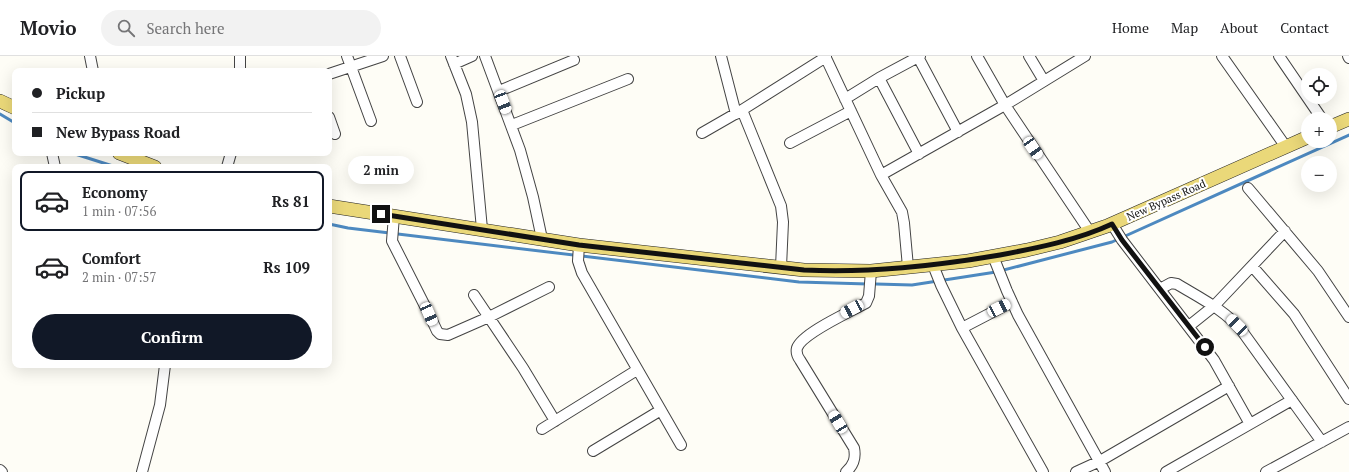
<!DOCTYPE html>
<meta charset="utf-8">
<style>
:root{--surface:#fff;--page:#f2f2f2;--text:#202124;--muted:#757577;--line:#e0e0e0;--accent:#111827}
body{margin:0;font-family:"PT Serif",serif;background:var(--page);color:var(--text);height:100vh;display:flex;flex-direction:column;font-size:15px;white-space:nowrap}
*{box-sizing:border-box;margin:0}
p{font-size:13px;color:var(--muted)}
.icon{flex:none;width:22px;height:22px;fill:none;stroke:currentColor;stroke-width:2;stroke-linecap:round;stroke-linejoin:round}
.map{position:relative;flex:1;overflow:hidden}
.side{position:absolute;left:12px;top:108px;width:320px;height:204px;display:flex;flex-direction:column;background:var(--surface);border-radius:8px;box-shadow:0 4px 16px #0002}
.side>*{flex:none}
.guide{position:absolute;left:12px;top:12px;width:320px;height:88px;border-radius:8px;box-shadow:0 4px 16px #0002;display:grid;align-content:center;height:88px;padding:0 20px;background:var(--surface)}
.buttons{position:absolute;left:1301px;top:12px;display:grid;gap:8px}
.buttons a{display:grid;place-items:center;width:36px;height:36px;border-radius:50%;background:var(--surface);box-shadow:0 4px 16px #0002;font-size:20px}
.end{position:absolute;width:18px;height:18px;margin:-9px;border:5px solid #111;background:#fff;box-shadow:0 0 0 2px #fff}
.from{border-radius:50%}
.bubble{position:absolute;height:28px;border-radius:14px;background:var(--surface);box-shadow:0 4px 16px #0002;font-size:13px;font-weight:800;line-height:28px;text-align:center}
.car{position:absolute;width:12px;height:24px;margin:-12px -6px;border-radius:5px;box-shadow:0 0 3px 1px #0007;background:linear-gradient(#fff 24%,#345 0 40%,#fff 0 76%,#345 0 86%,#fff 0)}
.guide b{display:flex;align-items:center;gap:14px;height:38px;font-size:15px}
.guide b+b{border-top:1px solid var(--line)}
.guide i{width:10px;height:10px;background:var(--text)}
ul{padding:7px 0 0;list-style:none}
li{display:flex;align-items:center;gap:12px;height:60px;margin:0 8px 6px;padding:0 12px;border:2px solid transparent;border-radius:8px}
li div{flex:1}
li b{display:block;font-size:15px}
li em{font-style:normal;font-weight:800}
li.active{border-color:var(--accent)}
li>.icon{width:36px;height:36px;stroke-width:1.5}
.button{display:flex;gap:8px;margin-top:auto;padding:8px 20px}
.button a{flex:1;height:46px;border-radius:24px;background:var(--accent);color:#fff;font-size:16px;font-weight:800;line-height:46px;text-align:center}
header{display:flex;align-items:center;gap:24px;box-sizing:border-box;height:56px;padding:0 20px;background:var(--surface);border-bottom:1px solid var(--line)}
header strong{font-size:19px}
nav{display:flex;gap:22px;margin-inline-start:auto;font-size:14px}
.search{width:280px;height:36px;background:var(--page);display:flex;align-items:center;gap:10px;box-sizing:border-box;padding:0 14px;border-radius:22px;color:var(--muted);font-size:15px}
.map>svg:first-child{display:block}
.lines{fill:none;stroke-linecap:round;stroke-linejoin:round}
.stream{stroke:#4d89c0;stroke-width:3}
.minor-casing{stroke:#444;stroke-width:12}
.major-casing{stroke:#222;stroke-width:14}
.minor{stroke:#fff;stroke-width:10}
.major{stroke:#ead879;stroke-width:13}
.route{stroke:#111;stroke-width:5}
.labels{text-anchor:middle;dominant-baseline:central;stroke-width:4;stroke-linejoin:round;paint-order:stroke}
.street-label{font-size:11px;fill:#111;stroke:#fff}
</style>
<header>
<strong>Movio</strong>
<div class="search"><svg class="icon" aria-label="search" viewBox="0 0 24 24"><circle cx="10" cy="10" r="6"/><path d="M15 15l6 6"/></svg>Search here</div>
<nav><a>Home</a><a>Map</a><a>About</a><a>Contact</a></nav>
</header>
<div class="map">
<svg width="1349" height="416" viewBox="0 0 1349 416">
<rect width="100%" height="100%" fill="#fefdf6"/>
<g class="lines">
<path class="stream" d="M0,58l15,9
M72,97l44,14
M329,168l19,4 451,54 69,2
M876,228l36,1 84,-13 116,-30 237,-107"/>
<defs>
<path id="minor" d="M90,0l3,15
M347,0l24,65
M400,0l17,46
M451,0l15,38 6,28 10,107
M485,0l35,94 13,47 9,42
M721,0l15,58
M825,0l56,119 21,37 2,11 4,44
M977,0l28,49 85,127
M1029,0l15,25
M1222,0l64,91
M1279,0l43,63
M1348,0l1,2
M918,1l40,75
M454,8l18,-8
M240,15v-15
M329,18l54,-18
M879,22l40,76
M499,35l75,-31
M845,43l34,-21 41,-22
M742,54l39,96 2,16 -2,45
M329,61l6,17
M512,69l116,-46
M702,77l40,-23 84,-53
M790,87l61,-32
M52,97l3,14
M227,111l4,-14
M881,119l124,-70 80,-49
M1248,132l70,83 31,46
M394,160l-2,25 37,73 8,17 3,3 8,1 41,-18 60,-30
M1112,168l10,16 92,120 36,64
M579,189l-1,16 4,12 99,172
M993,200l14,35 11,24 87,157
M933,209l8,20 21,43 81,144
M1252,210l42,48 55,85
M1160,233l11,-6 6,1c23,14 48,26 65,47l80,111
M474,239l49,73 32,53
M1189,270l25,-20 71,-75
M962,272l50,-26
M542,373l95,-59
M593,395l68,-41
M0,414l2,2
M142,416l18,-67 5,-40
M846,416c8,-7 10,-14 8,-24l-54,-88c-3,-4 -4,-8 -3,-12 5,-15 55,-37 69,-45l3,-7 2,-25
M1076,416l24,-11 129,-75
M1166,416l126,-72
M1266,416l83,-45"/>
<path id="major" d="M0,45l15,7
M1330,71l19,-8
M119,97l36,14
M329,150l250,39 225,25 67,1 97,-10 59,-11 33,-8 47,-16 201,-89"/>
</defs>
<use href="#minor" class="minor-casing"/>
<use href="#major" class="major-casing"/>
<use href="#minor" class="minor"/>
<use href="#major" class="major"/>
</g>
<g class="lines">
<path class="route" d="M381,158l198,31 225,25c67,3 130,-4 196,-15 37,-7 78,-15 112,-31l10,16 83,107"/>
</g>
<g class="labels">
<g class="street-label">
<text transform="translate(1166 144) rotate(-24)">New Bypass Road</text>
</g>
</g>
</svg>
<div class="buttons">
<a><svg class="icon" aria-label="locate" viewBox="0 0 24 24"><circle cx="12" cy="12" r="6"/><path d="M12 2v4M12 18v4M2 12h4M18 12h4"/></svg></a>
<a>+</a>
<a>−</a>
</div>
<i class="end from" style="left:1205px;top:291px"></i>
<i class="end" style="left:381px;top:158px"></i>
<div class="bubble" style="left:348px;top:100px;width:66px">2 min</div>
<i class="car" style="left:503px;top:46px;rotate:159deg"></i>
<i class="car" style="left:1033px;top:92px;rotate:146deg"></i>
<i class="car" style="left:999px;top:252px;rotate:63deg"></i>
<i class="car" style="left:852px;top:253px;rotate:242deg"></i>
<i class="car" style="left:429px;top:258px;rotate:156deg"></i>
<i class="car" style="left:1237px;top:269px;rotate:315deg"></i>
<i class="car" style="left:838px;top:366px;rotate:329deg"></i>
<div class="guide">
<b><i class="from"></i>Pickup</b>
<b><i></i>New Bypass Road</b>
</div>
<section class="side">
<ul>
<li class="active"><svg class="icon" aria-label="car" viewBox="0 0 24 24"><path d="M5 17H2v-5l4-1 3-4h7l3 4 3 1v5h-3M9 17h6M6 11h13"/><circle cx="7" cy="17" r="2"/><circle cx="17" cy="17" r="2"/></svg><div><b>Economy</b><p>1 min · 07:56</p></div><em>Rs 81</em></li>
<li><svg class="icon" aria-label="car" viewBox="0 0 24 24"><path d="M5 17H2v-5l4-1 3-4h7l3 4 3 1v5h-3M9 17h6M6 11h13"/><circle cx="7" cy="17" r="2"/><circle cx="17" cy="17" r="2"/></svg><div><b>Comfort</b><p>2 min · 07:57</p></div><em>Rs 109</em></li>
</ul>
<div class="button"><a>Confirm</a></div>
</section>
</div>
